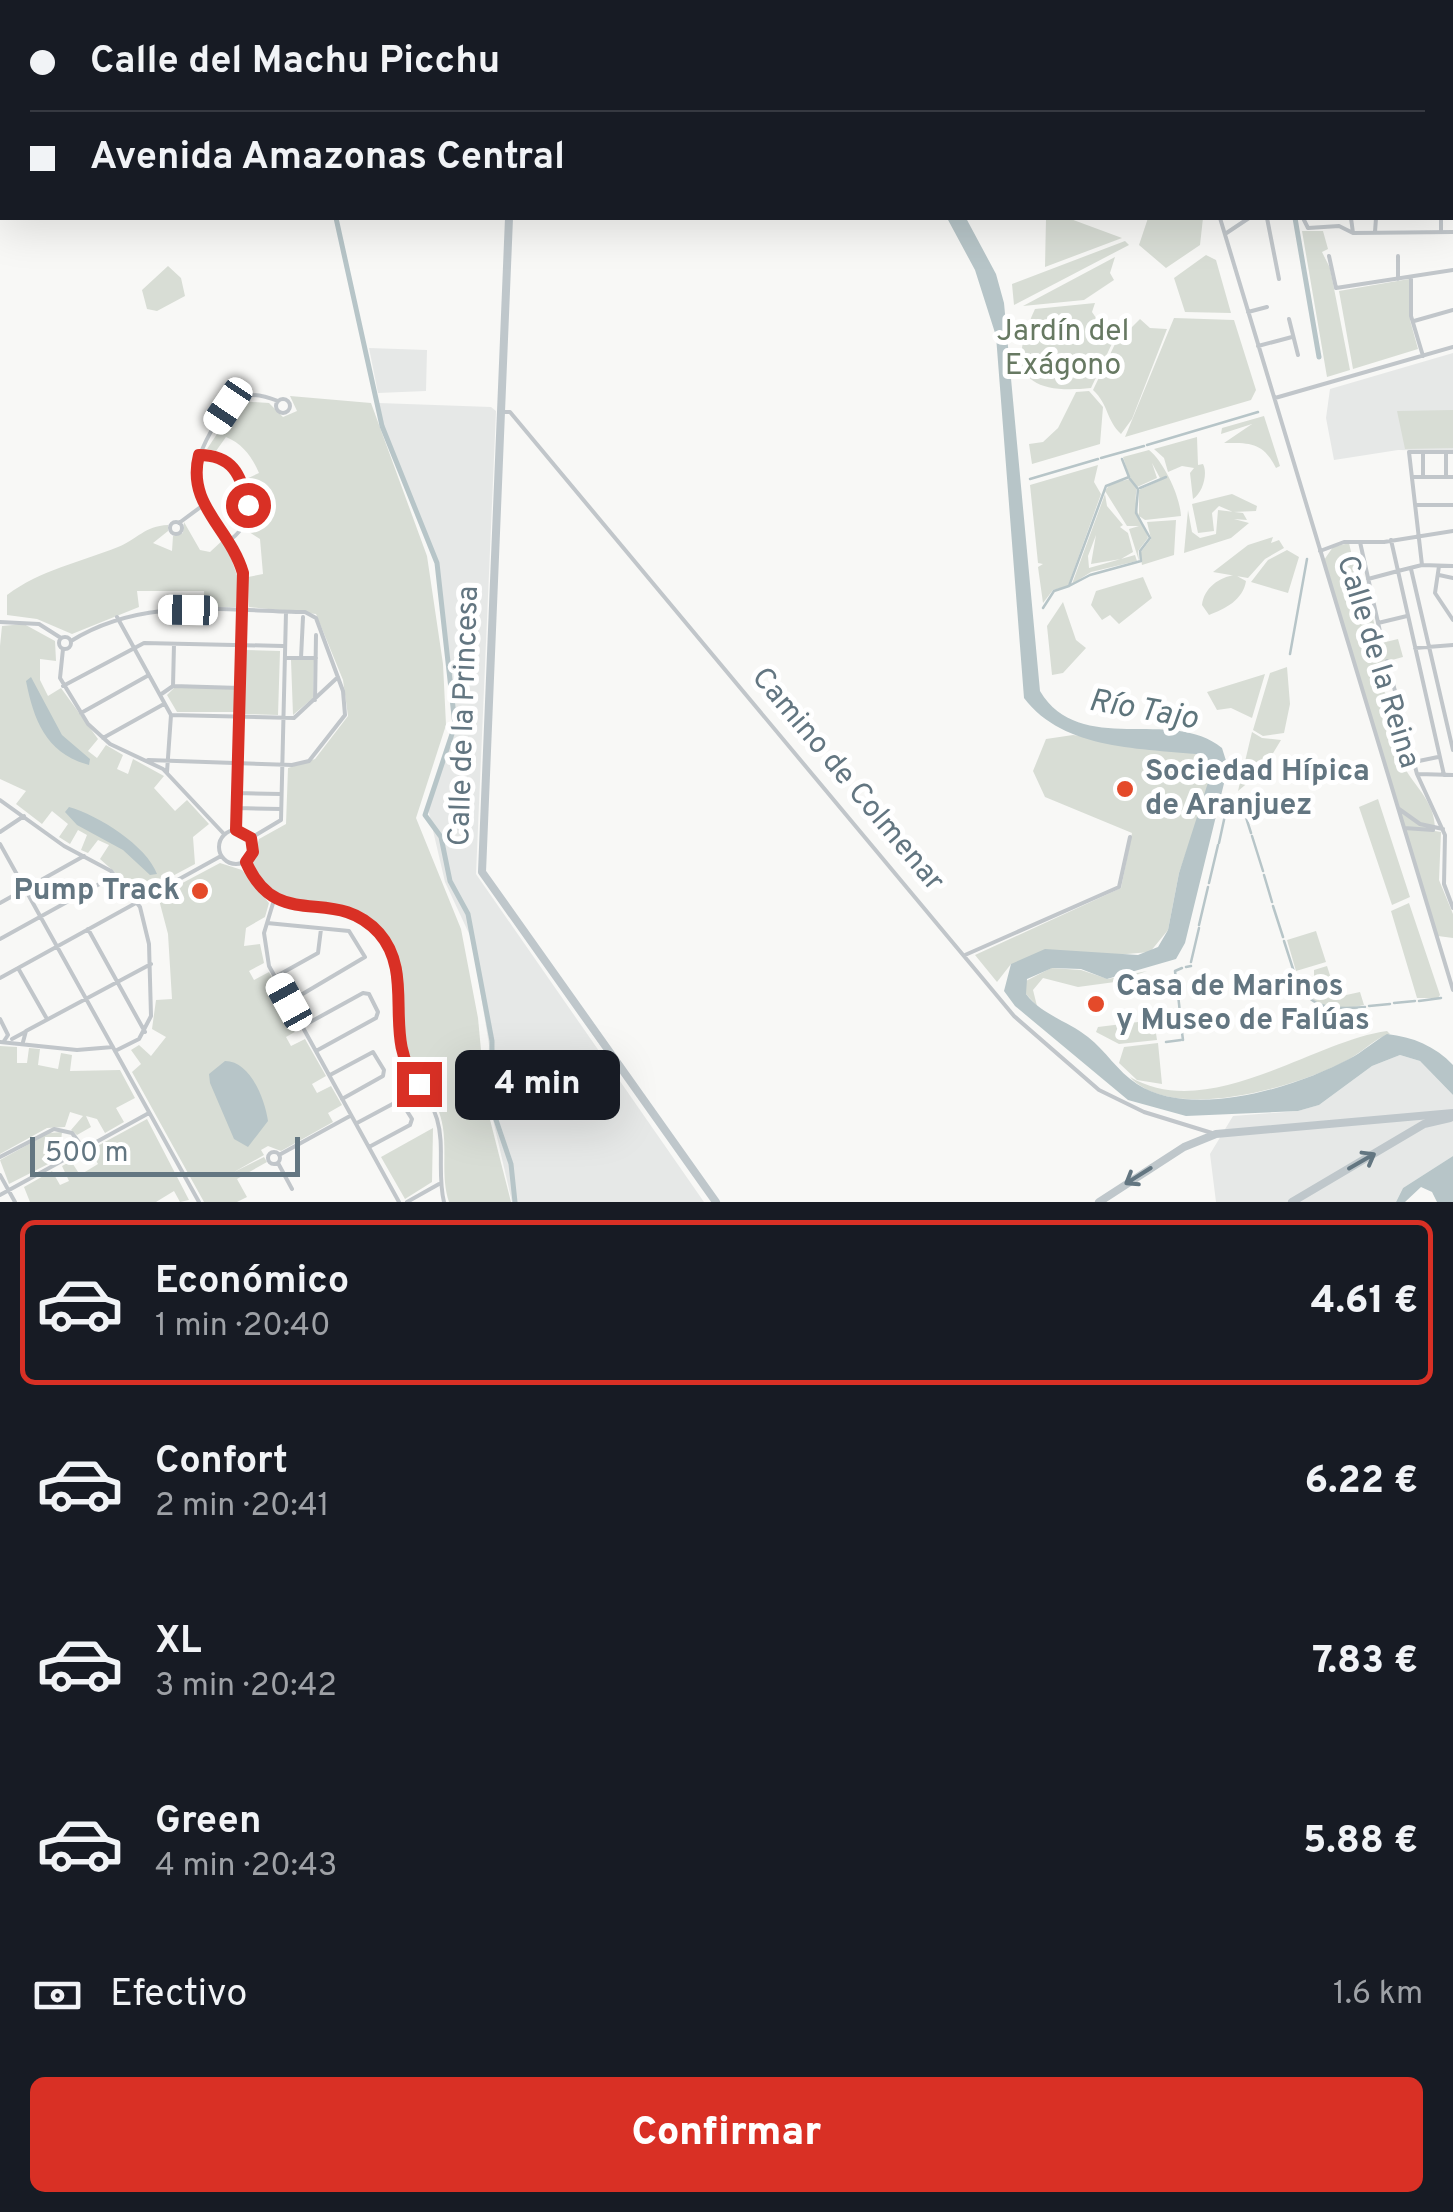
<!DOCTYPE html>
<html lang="es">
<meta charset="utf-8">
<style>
:root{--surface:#171b24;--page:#20242c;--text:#f1f3f6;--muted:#9ea1a6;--line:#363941;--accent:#d93025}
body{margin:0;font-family:Overpass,sans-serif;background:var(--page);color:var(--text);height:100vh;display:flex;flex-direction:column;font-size:38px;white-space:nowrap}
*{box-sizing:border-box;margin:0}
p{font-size:32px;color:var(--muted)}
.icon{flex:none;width:55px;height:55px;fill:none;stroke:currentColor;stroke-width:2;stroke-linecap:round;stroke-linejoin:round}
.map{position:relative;height:1202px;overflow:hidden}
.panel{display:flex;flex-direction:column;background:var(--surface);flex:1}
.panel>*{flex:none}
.top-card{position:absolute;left:0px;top:0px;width:1455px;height:220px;box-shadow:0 10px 40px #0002;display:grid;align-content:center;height:220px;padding:0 30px;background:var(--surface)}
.scale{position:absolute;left:30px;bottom:25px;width:270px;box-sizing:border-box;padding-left:10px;border:5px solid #637681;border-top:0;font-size:28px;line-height:35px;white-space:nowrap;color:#637681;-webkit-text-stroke:8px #fff;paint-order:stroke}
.end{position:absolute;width:45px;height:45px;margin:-22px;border:12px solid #d93025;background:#fff;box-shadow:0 0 0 5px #fff}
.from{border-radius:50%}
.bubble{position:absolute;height:70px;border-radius:15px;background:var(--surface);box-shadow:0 10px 40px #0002;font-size:32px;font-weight:800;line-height:70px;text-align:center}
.car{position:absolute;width:30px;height:60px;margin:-30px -15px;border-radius:12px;box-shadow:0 0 8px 2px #0007;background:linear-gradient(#fff 24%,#345 0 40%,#fff 0 76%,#345 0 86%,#fff 0)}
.top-card b{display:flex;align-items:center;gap:35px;height:95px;font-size:38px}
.top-card b+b{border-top:2px solid var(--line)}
.top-card i{width:25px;height:25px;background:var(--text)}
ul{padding:18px 0 0;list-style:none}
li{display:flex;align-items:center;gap:30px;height:165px;margin:0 20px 15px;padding:0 10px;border:5px solid transparent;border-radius:15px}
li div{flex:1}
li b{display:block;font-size:38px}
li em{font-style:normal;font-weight:800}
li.active{border-color:var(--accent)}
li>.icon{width:90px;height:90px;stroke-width:1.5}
.pay{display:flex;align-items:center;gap:25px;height:110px;padding:0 30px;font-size:38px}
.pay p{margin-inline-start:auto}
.button{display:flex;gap:20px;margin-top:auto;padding:20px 30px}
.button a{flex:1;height:115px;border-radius:15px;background:var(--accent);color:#fff;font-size:40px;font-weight:800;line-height:115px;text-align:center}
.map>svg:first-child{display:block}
.built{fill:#e6e8e7}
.green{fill:#d8ddd5}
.water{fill:#b7c5c8}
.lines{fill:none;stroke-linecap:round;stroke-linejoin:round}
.stream{stroke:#b7c5c8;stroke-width:2.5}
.canal{stroke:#b7c5c8;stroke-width:5}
.street{stroke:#c1c6ca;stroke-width:4}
.secondary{stroke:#bfc7cb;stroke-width:8}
.oneway{stroke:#637681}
.route{stroke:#d93025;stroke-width:12}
.poi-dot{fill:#e44a2a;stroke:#fff;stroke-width:4}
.labels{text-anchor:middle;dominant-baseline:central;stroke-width:10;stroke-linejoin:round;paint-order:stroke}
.park-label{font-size:30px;fill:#677962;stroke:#fff}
.street-label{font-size:30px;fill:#637681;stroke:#fff}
.poi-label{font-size:30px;font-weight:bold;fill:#637681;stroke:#fff;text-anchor:start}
.water-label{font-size:32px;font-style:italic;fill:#5e757c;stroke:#fff}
</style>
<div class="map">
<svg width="1453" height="1202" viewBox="0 0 1453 1202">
<rect width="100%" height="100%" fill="#f8f8f6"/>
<path class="built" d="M369,348l58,2 -1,41 -48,2z
M1453,353v98l-55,-1 -64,10 -8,-42 4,-29z
M379,403l112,4 5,4 -20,463 228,328h-192l-25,-108 2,-49 -17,-105 -27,-58 -17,-73 29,-83 -19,-164 -54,-135z
M1400,1055l20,6 33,34v61l-50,32 -7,14h-180l-6,-48 23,-38 65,-5 21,-6 53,-39z"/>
<path class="green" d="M185,0h642l1,2h-643z
M1046,218h22l54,20 -77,29z
M1148,218h55l-3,27 -34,23 -27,-23z
M1302,231h21l5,18 -6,3 8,16 20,102 -23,7z
M1125,241l4,4 -115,60 -2,-21z
M1206,255l10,5 15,53 -46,-1 -11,-34z
M1115,257l-5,16 4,7 -30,20 -61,6z
M168,266l13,12 4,18 -28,15 -10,-2 -5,-19z
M1409,279l1,41 8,29 -65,20 -14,-78z
M1095,303l-3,9 15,22 10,-1 -26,55c-68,7 -85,-17 -56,-79z
M1174,318l60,2 22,70 -5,10 -126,37z
M1140,319l10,9 17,1 -35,90 -11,15c-15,-14 -12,-29 -28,-44l22,-46z
M1089,391l14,16 -3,37 -68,20 -3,-20 14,-2 15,-14 18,-36z
M290,396l81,7 56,153 16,108 3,61 -30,93 45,111 17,89 8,86 25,98h-62c-10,-30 1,-60 -10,-90 -9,-24 -32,-41 -37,-66 -8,-40 9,-82 -22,-117 -41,-46 -97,-2 -129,-63l8,-27 27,-15 2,-56 27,-9 33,-43 -5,-36 -27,-66 -67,-7 -1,-30 15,-3 -3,-35 -14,-9 5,-17 -7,-33 15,-7c-7,-16 -16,-29 -33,-36l-10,14 -9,-2 32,-48 30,2 14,14 14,-6z
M1453,410v38l-48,1 -8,-38z
M1264,416l16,50 -4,2c-13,-26 -26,-25 -52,-25l28,-19 -31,10 1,-6z
M1197,437l1,28 5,-1c5,9 0,29 -10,35l-3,-26 4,-5 -12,-2 -14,6 -4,-14 -10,-9z
M1149,450c15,12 31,46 32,66l-36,4 -6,-4v-26l22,-10 -9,-17 5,15 -20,9c-5,25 6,32 11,51l-10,13 1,10 -10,-32 10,-3h-12l-22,-35 5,-7 20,-5 -7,-22z
M1098,465l-4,17 7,12 -33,92 -15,4 -10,13 -5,-36 5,-3 -5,-1 -8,-78z
M1105,494l2,12 16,19 -3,2 8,6 5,19 -12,7 -30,5 5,-29 -8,21 1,12 46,-13 2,6 -46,11 -19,12z
M1232,494l25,12 -1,5 -23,1 -14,-6 -7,7 2,18 -16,2 -6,-29z
M1188,510l4,22 8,6 16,-4 2,-24 25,3 4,7 -13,-1 15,4 -18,15 -47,15z
M1176,520l-2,35 -32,10 -2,-12 11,-14 -4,-17z
M184,522l16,28 10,2 14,-13 14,39 -2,29h-32v-16h-67l2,16 -67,27 -35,-15 -30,-4v-20c33,-25 74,-33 111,-48 20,-8 26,-21 50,-22v6l-15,12 19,8 1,-15 10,-3z
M1273,537l-2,6 8,-3 5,8 -19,11 -17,19 -35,-6 35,-27z
M1349,543l9,39 7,-1 12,56 -18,5 2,6 37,-9 5,18 -33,9 18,32c0,18 5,43 13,62 9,24 35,39 34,71l6,1 -2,48 14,34v24l-15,-2 -114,-376 9,-13z
M1287,550l12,7 -11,36 -37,-11 17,-22z
M1235,575l11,6c-3,19 -21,28 -37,34l-7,-10c2,-17 17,-28 33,-30z
M1143,577l9,21 -33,26 -9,-9 -8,5 -11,-15 5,-14z
M1063,602l13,38 10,8 -23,25 -11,2 -5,-49z
M24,624l31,17 1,20 -16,-2v21l8,16 13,-8 37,51 -10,12 9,7 9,-13 17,10 -6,14 11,5 5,-15 31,17 -10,12 21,23 12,-11 22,24 -16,13 2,27 -56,30 -39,-35 9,-14 -11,-5 -10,13 -7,-3 6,-15 -9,-5 -8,14 -11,-7 9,-13 -16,-13 -10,13 -26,-20 10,-13 -26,-12v-133l2,-20z
M245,650l35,1 -2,64 -34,-1z
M291,660h23l-1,38 -20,17z
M1287,667l3,37 -6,29 -21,3 -10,-6 17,-57z
M1265,674l-13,44 -21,-10 -14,2 -10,-18z
M175,687l61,2v23h-59l-10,-17z
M1252,732l10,6 19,2 -18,30 -25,21z
M1073,735l131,20 6,6 1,20 -32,92 -11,57 -18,22 -139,12 -14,18 -22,-27 146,-67 11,-55 -87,-36 -12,-26 13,-32z
M1378,799l32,98 -18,8 -33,-98z
M220,863l22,7 27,33 -4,14 -19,11 -2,18 16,-2 4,19 -15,8 5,9 15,-8 31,57 -14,8 5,9 14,-7 21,37 -14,8 5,9 14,-7 11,19 -14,8 5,9 -52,29 -13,-5 -7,4 3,5 -30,17 30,-15 3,5 -30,17 10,18 -10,5h-33l-72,-130 9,-8 -10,-14 8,-5 12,11 15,-19 -14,-8 4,-29 16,-1 -4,-65 -10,-38z
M1409,903l31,92 -2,3h-21l-26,-87z
M1316,931l10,31 -30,9 -9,-31z
M1327,966l10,31 23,-5 4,13c-29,7 -59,3 -68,-30l7,1 4,11h7v-17z
M1051,968l30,2 27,9 39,-8 -32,11 -37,5 -35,-9 -10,12 4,16 -11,-12 -2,-12z
M1154,1020l3,20 -38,4 -23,-12 2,-5z
M1387,1031l3,3c-15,4 -25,16 -39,24 -47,27 -177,67 -221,19 79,46 183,-36 257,-46z
M1158,1043l4,41 -25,-4 -18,-17 5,-16z
M0,1046l17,1v16h10l2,-15 11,1 -2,16 20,4 3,-16 11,2 -2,16 50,-1 15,28 -19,10 8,14 -19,11 -8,-14 -11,-3 5,11 -14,8 -6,-5 12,-14 -13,-4 -5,15 -18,1 -47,26z
M147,1119l42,81 -9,2 -6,-11 -18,11h-126l-6,-15 28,-16 8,14 9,-4 -7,-15 9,-5 9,14 18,-11 -8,-14z
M433,1128l-1,54 -27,17 -24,-42z
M62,1132l-1,10 -11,6 6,12 -47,24 -9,-24 49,-27z"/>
<path class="water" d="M947,218h19l30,56 8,29 36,388c40,67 132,15 182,57l6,19 -43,176 -9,16 -69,20 -26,-10 -29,-1 -25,11 -1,15c16,21 42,27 62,43 18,14 29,34 49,47 56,36 159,3 212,-25 14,-7 25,-18 38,-25 26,3 48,12 66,31v30l-33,-34 -20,-6 -28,11 -53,39 -21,6 -112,5 -58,-16 -113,-94 -11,-15 7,-27 34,-15 93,6 20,-8 10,-17 11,-57 34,-106 -9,-12c-61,-7 -140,-4 -180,-57l-28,-362 -21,-66z
M31,677l31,58 28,24 -1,6c-43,-12 -55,-44 -63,-84z
M69,807c29,8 78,39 88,67l-7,1 -27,-25 -46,-25 -12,-13z
M225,1061c25,0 40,38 43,60l-20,26 -14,-8 -24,-56 -1,-9z
M1453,1156v46h-16l-5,-10 -11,-5 -16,15h-9l7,-14z"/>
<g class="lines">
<path class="stream" d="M402,2v-2
M1147,445l111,-33
M1101,458l43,-12
M1030,479l68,-20
M1140,488l26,-11
M1069,586l21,-11 51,-14 -1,-10 10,-13 -14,-25 2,-24 -8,-10
M1043,608l11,-17 15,-5 37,-100 23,-9 -7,-18
M1290,654l17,-95
M1240,798l3,9
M1244,811l7,22
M1252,836l11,35
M1219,843l8,-37
M1264,875l8,27
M1209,883l9,-38
M1273,906l10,31
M1199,925l9,-38
M1284,941l10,31
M1191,962l8,-34
M1186,967l5,-1
M1295,975c11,35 38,35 70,32
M1176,979l-1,-8 7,-3
M1177,985l3,28
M1419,1001l22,-3
M1394,1003l21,-2
M1369,1006l21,-2
M1180,1017l3,23
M1163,1019l15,-2
M1166,1042l15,-2"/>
<path class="canal" d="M1280,0l1,2
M236,2l5,-2
M0,12l2,3
M336,218l46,208 55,137 18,162 -30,90 16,22 9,44 18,33 24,127v67l19,56 4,38
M1295,218l24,139"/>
<path class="street" d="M1154,0v2
M1299,0l1,2
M185,2l1,-2
M1212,2v-2
M1330,2v-2
M1409,2v-2
M1452,123h1
M1452,128h1
M1452,185h1
M1220,218l233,772
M1267,218l12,61
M1303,218l5,10 31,-2 14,7 100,-1
M1351,218l2,15
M1375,232l1,-14
M1441,232v-14
M1225,234l24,-16
M1329,256l7,32 117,-18
M1411,277v39l12,40
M1398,279v-23
M1248,312l19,-5
M1289,319l9,36
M1414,321l39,-11
M1258,346l34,-9
M1275,398l178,-51
M276 406a7 7 0 1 1 14 0a7 7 0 1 1-14 0Z
M500,412h10l504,604 85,74 45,22 68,21
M1423,452v25
M1446,452v25
M199,455l24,2c25,20 36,63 7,83
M1413,477h40
M1417,505h36
M170 528a6 6 0 1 1 12 0a6 6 0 1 1-12 0Z
M179,523l23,-17
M1391,540l7,31 24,-6 -13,-113h44
M1360,542l21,94
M1320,551l24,-9h40l69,-11
M1422,565l31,1
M1439,566l-4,27 18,27
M1411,569l42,181
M1439,575l14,3
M1368,579l30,-8 46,204
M117,617l54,98 -4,57
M0,622l39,2 22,14
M1378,623l29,-7
M59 643a6 6 0 1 1 12 0a6 6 0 1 1-12 0Z
M71,641c72,-45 152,-30 234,-29l11,6 27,73 2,24 -36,46 -17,4 -144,-5
M1415,648l38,-3
M63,649l-3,29 28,46 22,20 53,25 61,65
M286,658h30
M301,658l2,-41
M1387,661l30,113 28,61 -1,49 9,24
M63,686l81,-43 139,3
M173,686l67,2
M160,695l13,-9 1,-42
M315,700l1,-65
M81,713l68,-38
M171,715l123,3 44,-41
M103,738l61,-34
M1414,762l24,-5
M1418,774l35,1
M237,793l44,1
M0,800l64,46 47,25 29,36 9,37 2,72 -12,23 -24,12
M237,808l44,1
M1399,809l21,15 23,5
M1404,828l29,2
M219 847a17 17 0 1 1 34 0a17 17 0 1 1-34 0Z
M236,830l7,-257c-22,-78 -82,-68 -20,-161 15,-21 32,-20 55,-11
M0,832l24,-16
M251,838l30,-18 5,-208
M0,844l199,358
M245,862c34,72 84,22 129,65 33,33 17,76 24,117 5,29 31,47 39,75 8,27 0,55 7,83
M274,900l-10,33 5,33 130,236
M0,903l84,-47
M267,923l82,8 16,26 -76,45
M88,929l57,103
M0,939l114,-63
M965,955l154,-68 11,-50
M18,968l29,51
M275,977l43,-24 3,-24
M0,978l221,-122
M0,1019l8,16 -4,6
M303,1026l60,-33 6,1 9,18 -2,6 -60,33
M12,1039l13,-7
M0,1042l77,8 36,-3
M23,1042l3,-11 125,-67
M330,1075l43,-23 11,18 -1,6 -41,23
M357,1123l43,-23 12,19 -2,6 -41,22
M268 1158a6 6 0 1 1 12 0a6 6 0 1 1-12 0Z
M279,1155l71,-39
M0,1157l54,-28 18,4 12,16
M278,1163l14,26
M0,1175l15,27
M0,1195l149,-82
M407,1202l32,-18"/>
<path class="secondary" d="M518,2v-2
M509,218l-27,654 234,330
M1099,1202l85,-55 32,-13 237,-21
M1292,1202l132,-78 26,-6"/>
</g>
<defs><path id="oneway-shaft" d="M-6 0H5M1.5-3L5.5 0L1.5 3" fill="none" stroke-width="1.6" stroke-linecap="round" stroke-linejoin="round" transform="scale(2.5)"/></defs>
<g class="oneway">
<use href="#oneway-shaft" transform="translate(1362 1161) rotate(-30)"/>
<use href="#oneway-shaft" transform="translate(1138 1176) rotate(148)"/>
</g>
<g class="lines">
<path class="route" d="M248,505c-7,-31 -16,-50 -49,-50 -13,50 31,73 44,118l-7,257 15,8 2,14 -7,10c32,73 88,21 133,71 38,43 1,106 40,151"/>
</g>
<g class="poi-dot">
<circle cx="1125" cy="789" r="10"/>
<circle cx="200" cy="891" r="10"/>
<circle cx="1096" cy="1004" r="10"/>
</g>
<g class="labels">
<g class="park-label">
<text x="1063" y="332">Jardín del<tspan x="1063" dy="34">Exágono</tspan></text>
</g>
<g class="street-label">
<text transform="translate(1377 662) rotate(73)">Calle de la Reina</text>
<text transform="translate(465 716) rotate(-88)">Calle de la Princesa</text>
<text transform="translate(847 780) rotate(50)">Camino de Colmenar</text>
</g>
<g class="poi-label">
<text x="1145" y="772">Sociedad Hípica<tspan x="1145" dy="34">de Aranjuez</tspan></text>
<text x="180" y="891" text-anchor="end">Pump Track</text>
<text x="1116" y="987">Casa de Marinos<tspan x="1116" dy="34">y Museo de Falúas</tspan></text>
</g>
<g class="water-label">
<text transform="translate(1143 711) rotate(10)">Río Tajo</text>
</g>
</g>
</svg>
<div class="scale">500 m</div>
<i class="end from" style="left:248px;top:505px"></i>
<i class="end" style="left:419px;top:1084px"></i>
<div class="bubble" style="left:455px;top:1050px;width:165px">4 min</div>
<i class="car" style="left:228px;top:406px;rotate:214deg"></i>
<i class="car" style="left:188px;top:610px;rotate:271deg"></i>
<i class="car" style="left:289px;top:1002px;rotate:331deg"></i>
<div class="top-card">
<b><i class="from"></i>Calle del Machu Picchu</b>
<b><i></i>Avenida Amazonas Central</b>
</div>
</div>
<section class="panel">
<ul>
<li class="active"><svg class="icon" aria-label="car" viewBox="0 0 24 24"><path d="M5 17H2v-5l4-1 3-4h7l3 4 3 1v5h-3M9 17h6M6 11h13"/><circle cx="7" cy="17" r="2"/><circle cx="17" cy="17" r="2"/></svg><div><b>Económico</b><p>1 min · 20:40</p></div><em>4.61 €</em></li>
<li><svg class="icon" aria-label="car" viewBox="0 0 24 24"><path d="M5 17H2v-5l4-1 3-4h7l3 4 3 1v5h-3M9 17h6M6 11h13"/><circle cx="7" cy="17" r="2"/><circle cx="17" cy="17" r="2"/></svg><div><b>Confort</b><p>2 min · 20:41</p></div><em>6.22 €</em></li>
<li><svg class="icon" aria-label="car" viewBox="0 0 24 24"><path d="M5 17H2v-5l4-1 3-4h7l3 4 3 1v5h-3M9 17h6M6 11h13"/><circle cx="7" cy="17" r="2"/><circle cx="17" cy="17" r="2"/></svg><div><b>XL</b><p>3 min · 20:42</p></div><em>7.83 €</em></li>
<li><svg class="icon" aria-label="car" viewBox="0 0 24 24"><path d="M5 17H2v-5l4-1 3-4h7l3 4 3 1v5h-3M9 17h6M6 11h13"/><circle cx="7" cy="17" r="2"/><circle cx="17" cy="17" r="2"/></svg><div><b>Green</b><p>4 min · 20:43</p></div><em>5.88 €</em></li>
</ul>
<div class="pay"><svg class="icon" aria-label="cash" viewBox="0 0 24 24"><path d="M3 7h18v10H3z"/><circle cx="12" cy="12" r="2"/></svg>Efectivo<p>1.6 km</p></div>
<div class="button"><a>Confirmar</a></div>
</section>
